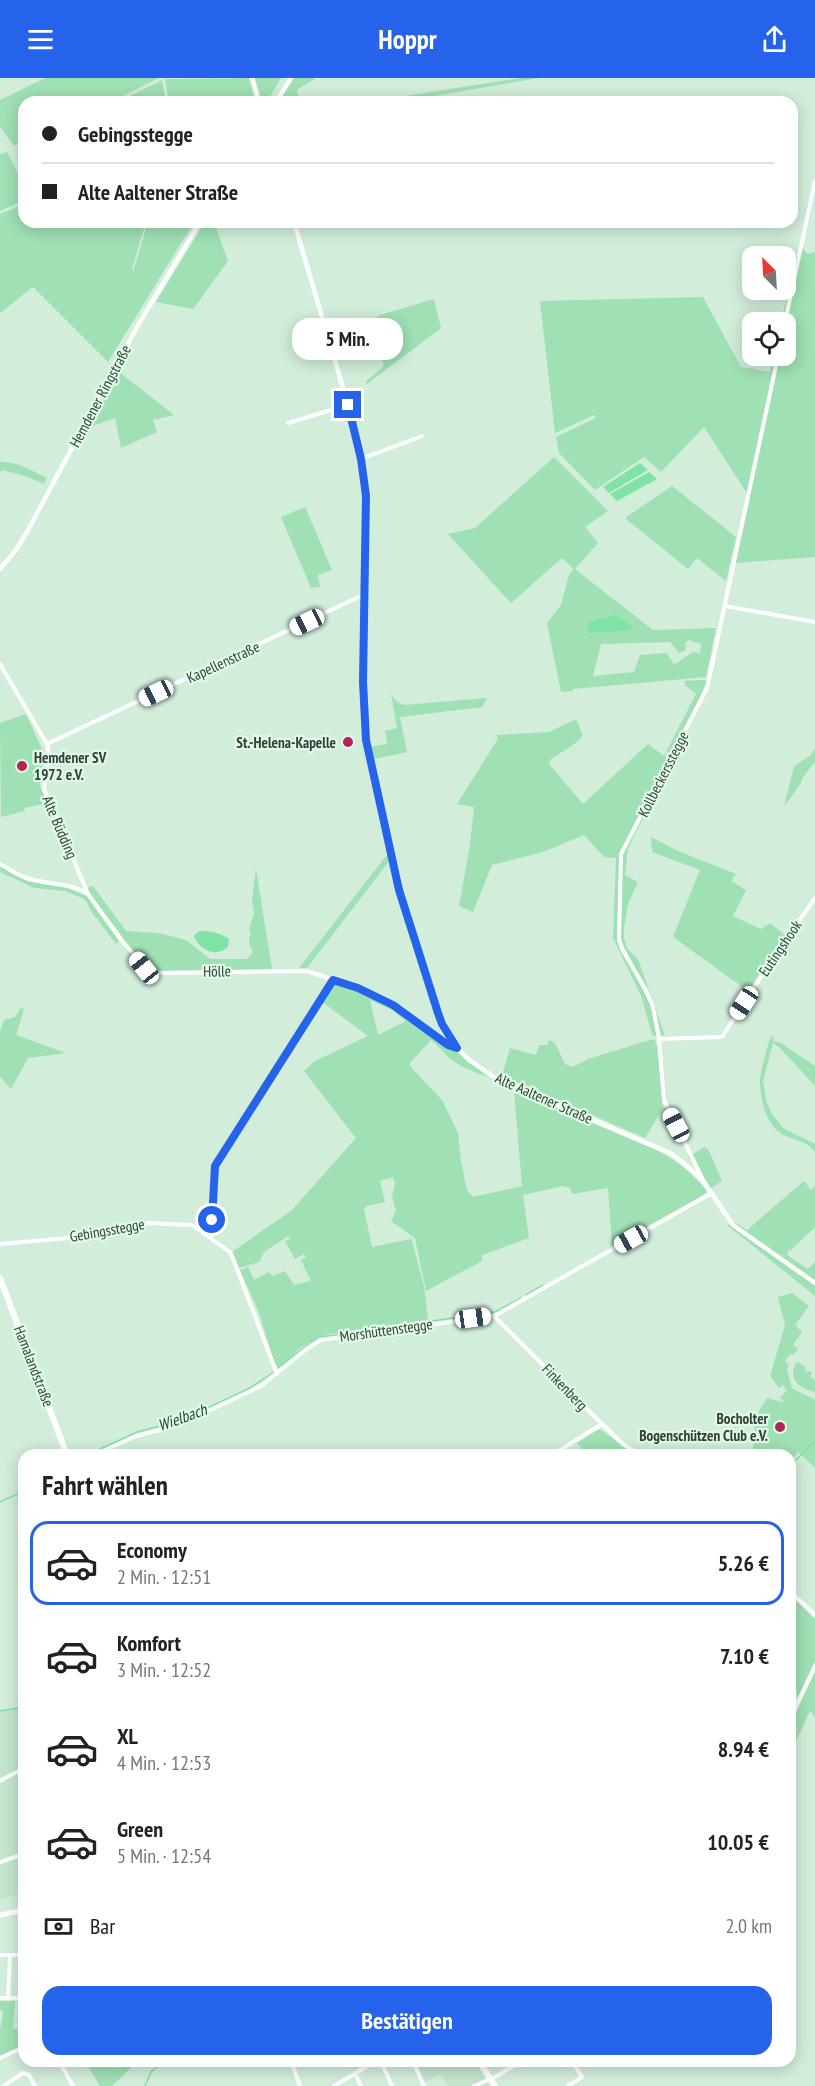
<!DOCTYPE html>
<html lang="de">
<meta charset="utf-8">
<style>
:root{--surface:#fff;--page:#f6f6f6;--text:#222;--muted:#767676;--line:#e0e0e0;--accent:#2563eb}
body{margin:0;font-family:"PT Sans Narrow",sans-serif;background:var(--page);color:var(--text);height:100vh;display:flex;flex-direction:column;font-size:22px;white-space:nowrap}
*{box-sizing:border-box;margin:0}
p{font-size:20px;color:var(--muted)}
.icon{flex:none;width:33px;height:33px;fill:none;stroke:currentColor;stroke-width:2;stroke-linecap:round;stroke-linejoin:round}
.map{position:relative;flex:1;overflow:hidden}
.panel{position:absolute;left:18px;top:1371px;width:778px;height:618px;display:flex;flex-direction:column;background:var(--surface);border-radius:18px;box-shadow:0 3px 15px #0003}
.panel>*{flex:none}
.top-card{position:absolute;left:18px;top:18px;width:780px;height:132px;border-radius:18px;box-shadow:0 3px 15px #0003;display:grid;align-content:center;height:132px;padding:0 24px;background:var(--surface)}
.needle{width:39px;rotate:336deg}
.tools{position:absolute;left:742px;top:168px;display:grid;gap:12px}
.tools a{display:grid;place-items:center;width:54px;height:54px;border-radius:12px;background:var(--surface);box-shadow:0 3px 15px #0003;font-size:30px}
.end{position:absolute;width:27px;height:27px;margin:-14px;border:8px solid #2563eb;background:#fff;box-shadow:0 0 0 3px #fff}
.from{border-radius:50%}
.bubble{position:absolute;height:42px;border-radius:18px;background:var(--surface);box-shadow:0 3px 15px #0003;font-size:20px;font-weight:700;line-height:42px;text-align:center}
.car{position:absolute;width:18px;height:36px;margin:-18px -9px;border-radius:8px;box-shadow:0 0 4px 2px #0007;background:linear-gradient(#fff 24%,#345 0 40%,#fff 0 76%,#345 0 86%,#fff 0)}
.top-card b{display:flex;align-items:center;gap:21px;height:57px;font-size:22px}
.top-card b+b{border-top:2px solid var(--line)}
.top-card i{width:15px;height:15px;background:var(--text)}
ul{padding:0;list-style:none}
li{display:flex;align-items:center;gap:18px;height:84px;margin:0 12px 9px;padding:0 12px;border:3px solid transparent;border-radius:18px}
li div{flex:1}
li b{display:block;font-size:22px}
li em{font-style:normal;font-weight:700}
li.on{border-color:var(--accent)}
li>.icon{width:54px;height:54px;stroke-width:1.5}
h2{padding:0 24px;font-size:27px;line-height:72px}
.pay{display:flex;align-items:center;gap:15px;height:66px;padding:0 24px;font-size:22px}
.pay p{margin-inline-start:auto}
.button{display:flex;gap:12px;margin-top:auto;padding:12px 24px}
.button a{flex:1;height:69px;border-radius:18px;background:var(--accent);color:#fff;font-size:24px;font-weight:700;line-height:69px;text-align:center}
header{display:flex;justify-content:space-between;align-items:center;height:78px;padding:0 24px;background:var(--accent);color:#fff;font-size:27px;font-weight:700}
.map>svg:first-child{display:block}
.built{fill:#c3e5cd}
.green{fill:#9fe0b4;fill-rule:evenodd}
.water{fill:#80e2a4}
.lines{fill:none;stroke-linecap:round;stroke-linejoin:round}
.stream{stroke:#80e2a4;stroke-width:1.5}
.minor{stroke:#fff;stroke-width:4}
.tertiary{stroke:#fff;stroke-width:4.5}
.secondary{stroke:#fff;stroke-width:5}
.primary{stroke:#fff;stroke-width:6}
.route{stroke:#2563eb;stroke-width:8}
.poi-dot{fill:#b22358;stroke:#dffae7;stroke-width:2}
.labels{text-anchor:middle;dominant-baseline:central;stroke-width:4.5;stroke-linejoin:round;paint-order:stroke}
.street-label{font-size:15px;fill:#343f38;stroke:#dffae7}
.poi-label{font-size:15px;font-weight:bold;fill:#343f38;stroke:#dffae7;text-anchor:end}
.water-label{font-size:16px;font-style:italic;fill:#214a31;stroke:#dffae7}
</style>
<header><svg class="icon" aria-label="menu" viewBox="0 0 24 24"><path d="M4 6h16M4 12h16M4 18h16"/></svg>Hoppr<svg class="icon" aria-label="share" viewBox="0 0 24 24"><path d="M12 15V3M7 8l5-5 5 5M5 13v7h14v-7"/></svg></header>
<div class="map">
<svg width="815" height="2008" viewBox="0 0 815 2008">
<rect width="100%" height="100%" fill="#d2edda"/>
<path class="built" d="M24,1629v187l-24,5v-188z
M415,1983h60l15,25h-42l-7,-12 -17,8z"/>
<path class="green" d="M45,0h114l-48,24h-87v39l-10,5 -14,-19v-27z
M249,0l6,24h-86l-4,-23z
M255,0h26l-14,24h-5z
M293,0h23l-19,12 2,12h-21z
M520,0h19l-140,24h-19v-2z
M162,2l4,22h-48z
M7,74l17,34v14l-24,11v-57z
M24,126v18h122l-14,47 1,3 15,-50h46l-86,140 -75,-75 -33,26v-99z
M205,144h9l14,39 -35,48 -37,-7z
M803,171l5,5 7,-2v305l-80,6 15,-65 -46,-71 -43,45 -17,-15 -49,33 -36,-37 -3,-16 40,-19 -2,-3 -39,18 -15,-132 163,-4 38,70 29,5 4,-16h12v-34h-5l15,-65z
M434,221l7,29 -74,56 -1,-3 18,-15 -6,-18 8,-4 -9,-28z
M118,293l56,44 -21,5 4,12 -36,16 -6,-30 -28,10z
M554,379l54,54 -23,16 13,16 -23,26 78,61 63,-2 -10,49 -133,12v2l-12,1 -14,-69 14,-18 8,-30 5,-6 -12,-11 -51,45 -63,-69 27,-6zM689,562l12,4 -1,9 -7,-1 -19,13 -7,-12 -27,2 -6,17 -41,4 8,-32 69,-2 9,11 7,-3 -1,-7z
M0,384c16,-1 33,9 47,16l-3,6 -22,-9 -20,-5 -2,3z
M672,408l64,51 -10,44 -29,-23 -9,11 -63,-51z
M305,429l27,63 -14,5 2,12 -9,1 -30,-71z
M702,602h5l-8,20 -31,60 3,2 -43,86 -3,27 13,7 -10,22 -4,24v10l3,10 11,11 27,77 -4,-1 -6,-25 -34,-70 1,-68 -5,69 33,63 7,27v5l-5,-1 -10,-37 -29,-60 3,-80 -12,-1 -20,-22 -41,17 -51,13 -19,47 -14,-6 11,-61 4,-38 -17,-3 41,-65 -2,-4 53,-3 27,-13 7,17 -7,7 -25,16 -2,5 34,40 65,-60 16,12 32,-62 -10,-8 -2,-5z
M391,616l6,8 7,3 83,-7 -5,9 -82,10 7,35 -33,7 -3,-12 16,-3 -2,-13 12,-3z
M26,636l17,37 -3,35 7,17 -23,5 1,3 -24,6 -1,-94z
M815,671v13l-12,15 -2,6 -17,24 10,-41 17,-11z
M651,759l27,14 58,23 -5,7 15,9 -13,26 28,13 9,-6 15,12 -37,56 -75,-54 27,-67 -48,-18z
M386,778h3l1,4 -83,108h-8z
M0,788l40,17 25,4 22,9 32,45 -3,3 -25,-33 -4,-9 -5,-4 -17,-7 -31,-3 -34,-16z
M256,791l16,100 -117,2 -10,-4 -55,-73 -3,-6 6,-2 33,45 32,2 28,7 24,19h37l6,-7c-3,-5 -6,-12 -2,-18l-2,-5 5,-16 -2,-13z
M335,905c43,9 77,38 112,63l10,3 30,27c-12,-3 -30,-11 -39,-19 -6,-6 -10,-12 -17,-17l-21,23v3l32,34 16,33 3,29 6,28 6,7 49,-11 -8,-96 144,61c19,10 34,22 48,39l-1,4 -93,52 -4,-58 -36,6 -2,-6 -7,-2 -40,9 6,43 -47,17v6l-56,30 -11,-53 -24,-17 5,-10 -4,-14 3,-13 -2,-7 -13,4 5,21 -18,4 -3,3 8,38 39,-8 1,2 12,45 4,34 -99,14c-11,3 -23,9 -32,17 -6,6 -11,13 -19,17l-4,-6 -15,-49 -19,-43 8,-3 6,13 15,-8 3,4 13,-5 9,14 17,-4 -10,-21 5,-3 -2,-3 -9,5 -10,-18 5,-2 -2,-3 -24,16 -5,10 -20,6 -7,-16 60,-42 64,-72 -52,-67 11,-10 53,-25 -47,-35zM370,922l22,10 14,11 -28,14z
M21,930l3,1 -8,26 50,18 -38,5 -17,31 -11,-12v-45l4,-12 11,-3z
M774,958l-1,5 8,2 34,23v20l-35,-38 -7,-5 -10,38 3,19 6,14 11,14 32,16v8c-7,-10 -19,-12 -29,-16 -19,-8 -25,-34 -26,-53 0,-13 6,-29 9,-42l2,-4z
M549,962l6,3 10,21 8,3 15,-8 62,-19h5l2,6 6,62 -18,30 -143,-62 8,-28 26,7 3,-10h8z
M704,1069l4,2 14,32 -12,8 -22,-32z
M804,1103l7,9 4,-4v41l-24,23 -2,-1 -2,6 21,14 7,-7v34l-88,-71 9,-2 11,7z
M792,1215l17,13 -14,19 7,7 -9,13 5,4 -5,6 -3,-1 -5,7 4,4 -2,5 5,18 23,12v68l-17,-16 -7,8 -1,-5h-38l3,-21 -1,-14 13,-22 15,4 2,-1 -4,-4 7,-6 -4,-6 -4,3 -9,-12 15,-51 -7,-28z
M797,1284l9,5 -1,7 2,-3 5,1 -2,5 5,3v12c-16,-3 -29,-14 -18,-30z
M598,1352h3l35,25h-57l2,-7 -4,-5z
M790,1517l25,24v42l-17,37 -7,-25z
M815,1593v46l-5,-6 -14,30 -5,4v-21z
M23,1921l1,50 -24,11v-30l3,-19 -3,-1v-9h15l-2,28h9z
M85,1983h12l2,5 16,2 4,-7h19l-26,25h-12z"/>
<path class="water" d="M640,385l8,7 -39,23 -6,-6z
M649,394l8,7 -40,22 -7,-7z
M615,537l18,12 -2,3 -42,3 -2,-8 3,-3z
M199,853c11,0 22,2 30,8l-1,8c-12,11 -29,3 -34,-11z"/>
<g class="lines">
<path class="stream" d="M526,1217l17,-10
M432,1243l63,-9 26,-14
M278,1290l33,-26 10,-5 106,-15
M87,1377l50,-23 45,-12 68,-32 24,-16
M790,1388l25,-25
M0,1424l24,-11
M0,1633l24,-4
M145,2008l6,-14 13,-11"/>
<path class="minor" d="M252,0l7,24
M785,244l30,-141
M288,345l60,-18
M361,381l61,-23
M725,528l90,16
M0,586l47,80 2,10 -5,35 44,105
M47,666l318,-150
M0,786c9,5 17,11 26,14 21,7 44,4 62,16l34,47 27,30 6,2 152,-2 51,17 35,17 55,40 9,3
M659,961l63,-2 44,-68 49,-71
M704,1104l-40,-82 -5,-61 -6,-32 -7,-17 -24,-41 -3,-11 2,-84 86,-166 71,-332
M211,1160l4,-72 118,-186
M0,1166l91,-8 57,-13 44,2 39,28 46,121
M494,1238l108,108 21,20 16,11
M94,1377l42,-19 40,-10 85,-40 43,-35 16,-11 174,-24 218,-123
M552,1377l50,-31
M790,1513l25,24
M790,1641l25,-53
M0,1703l24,-13
M0,1784l24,-8
M0,1877h24
M0,1920h24
M8,1921l2,-44
M0,1980l24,-11
M59,1983l14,25
M291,1983l9,25
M381,1983l11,25
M413,1983l11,25
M355,1995l6,13
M4,2008l19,-13 6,2 6,11
M334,2008l42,-25
M474,2008l21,-9 27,-16
M568,2008l14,-9 -10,-16"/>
<path class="tertiary" d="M276,24l15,-24
M294,144l54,183 13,54 5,37v31l-3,187 6,47 22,99 8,30 44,134 14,24 12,12 25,17 178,77 15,12 17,16 29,43 82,58
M0,491l16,-19 12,-20 109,-203 63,-105"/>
<path class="secondary" d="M0,1837l24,-5"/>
<path class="primary" d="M0,1200l67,177
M479,1983l16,25"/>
</g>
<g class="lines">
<path class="route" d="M212,1142l3,-54 118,-186 25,8 35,17 55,40 9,3 -15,-24 -4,-11 -39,-123 -33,-150 -3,-58 3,-186 -5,-37 -13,-54"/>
</g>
<g class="poi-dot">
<circle cx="348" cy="664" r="6"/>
<circle cx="22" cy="688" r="6"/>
<circle cx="780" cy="1349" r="6"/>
</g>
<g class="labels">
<g class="street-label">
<text transform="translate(100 318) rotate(-62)">Hemdener Ringstraße</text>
<text transform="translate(223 584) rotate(-25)">Kapellenstraße</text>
<text transform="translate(663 696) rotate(-63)">Kollbeckersstegge</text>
<text transform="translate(60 749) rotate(67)">Alte Büdding</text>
<text transform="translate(780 870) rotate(-56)">Eutingshook</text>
<text transform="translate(217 893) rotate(-1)">Hölle</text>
<text transform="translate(544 1020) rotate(24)">Alte Aaltener Straße</text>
<text transform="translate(107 1152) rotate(-10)">Gebingsstegge</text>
<text transform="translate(386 1252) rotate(-8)">Morshüttenstegge</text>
<text transform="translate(34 1288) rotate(69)">Hamalandstraße</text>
<text transform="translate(565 1309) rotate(46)">Finkenberg</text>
</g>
<g class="poi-label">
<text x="336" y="664">St.-Helena-Kapelle</text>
<text x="34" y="679" text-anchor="start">Hemdener SV<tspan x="34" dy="17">1972 e.V.</tspan></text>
<text x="768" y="1340">Bocholter<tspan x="768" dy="17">Bogenschützen Club e.V.</tspan></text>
</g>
<g class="water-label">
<text transform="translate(182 1339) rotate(-20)">Wielbach</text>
</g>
</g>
</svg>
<div class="tools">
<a><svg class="needle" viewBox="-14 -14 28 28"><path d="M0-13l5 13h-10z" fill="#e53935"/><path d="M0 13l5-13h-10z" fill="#767676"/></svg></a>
<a><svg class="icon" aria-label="locate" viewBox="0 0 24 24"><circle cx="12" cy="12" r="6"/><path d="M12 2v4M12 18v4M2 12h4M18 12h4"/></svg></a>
</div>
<i class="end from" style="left:212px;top:1142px"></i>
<i class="end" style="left:348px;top:327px"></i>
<div class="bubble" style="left:292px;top:240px;width:111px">5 Min.</div>
<i class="car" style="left:307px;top:544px;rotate:245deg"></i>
<i class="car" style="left:156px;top:615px;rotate:245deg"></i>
<i class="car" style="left:144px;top:890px;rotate:321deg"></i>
<i class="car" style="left:744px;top:925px;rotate:213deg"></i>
<i class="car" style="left:676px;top:1047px;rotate:332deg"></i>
<i class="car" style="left:631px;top:1161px;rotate:241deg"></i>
<i class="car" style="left:473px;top:1240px;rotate:82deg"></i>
<div class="top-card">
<b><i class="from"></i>Gebingsstegge</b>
<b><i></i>Alte Aaltener Straße</b>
</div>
<section class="panel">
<h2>Fahrt wählen</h2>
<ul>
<li class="on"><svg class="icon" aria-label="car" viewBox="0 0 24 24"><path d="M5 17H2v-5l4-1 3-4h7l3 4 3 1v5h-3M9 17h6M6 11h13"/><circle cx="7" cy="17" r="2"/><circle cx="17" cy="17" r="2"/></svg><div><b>Economy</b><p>2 Min. · 12:51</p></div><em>5.26 €</em></li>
<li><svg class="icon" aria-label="car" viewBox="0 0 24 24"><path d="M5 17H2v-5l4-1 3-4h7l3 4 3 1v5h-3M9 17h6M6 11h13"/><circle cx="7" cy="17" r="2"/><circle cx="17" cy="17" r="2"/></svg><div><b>Komfort</b><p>3 Min. · 12:52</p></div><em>7.10 €</em></li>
<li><svg class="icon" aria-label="car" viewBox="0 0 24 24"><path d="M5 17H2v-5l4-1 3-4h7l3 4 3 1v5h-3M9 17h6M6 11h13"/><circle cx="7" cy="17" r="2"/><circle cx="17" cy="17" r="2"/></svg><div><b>XL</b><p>4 Min. · 12:53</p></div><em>8.94 €</em></li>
<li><svg class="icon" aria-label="car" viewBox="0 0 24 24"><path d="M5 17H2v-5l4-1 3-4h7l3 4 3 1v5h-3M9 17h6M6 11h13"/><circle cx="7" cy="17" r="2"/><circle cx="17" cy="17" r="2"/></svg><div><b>Green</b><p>5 Min. · 12:54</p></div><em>10.05 €</em></li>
</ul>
<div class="pay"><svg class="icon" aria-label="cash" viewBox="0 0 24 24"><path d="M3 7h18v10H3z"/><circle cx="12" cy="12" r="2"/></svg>Bar<p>2.0 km</p></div>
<div class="button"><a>Bestätigen</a></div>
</section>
</div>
